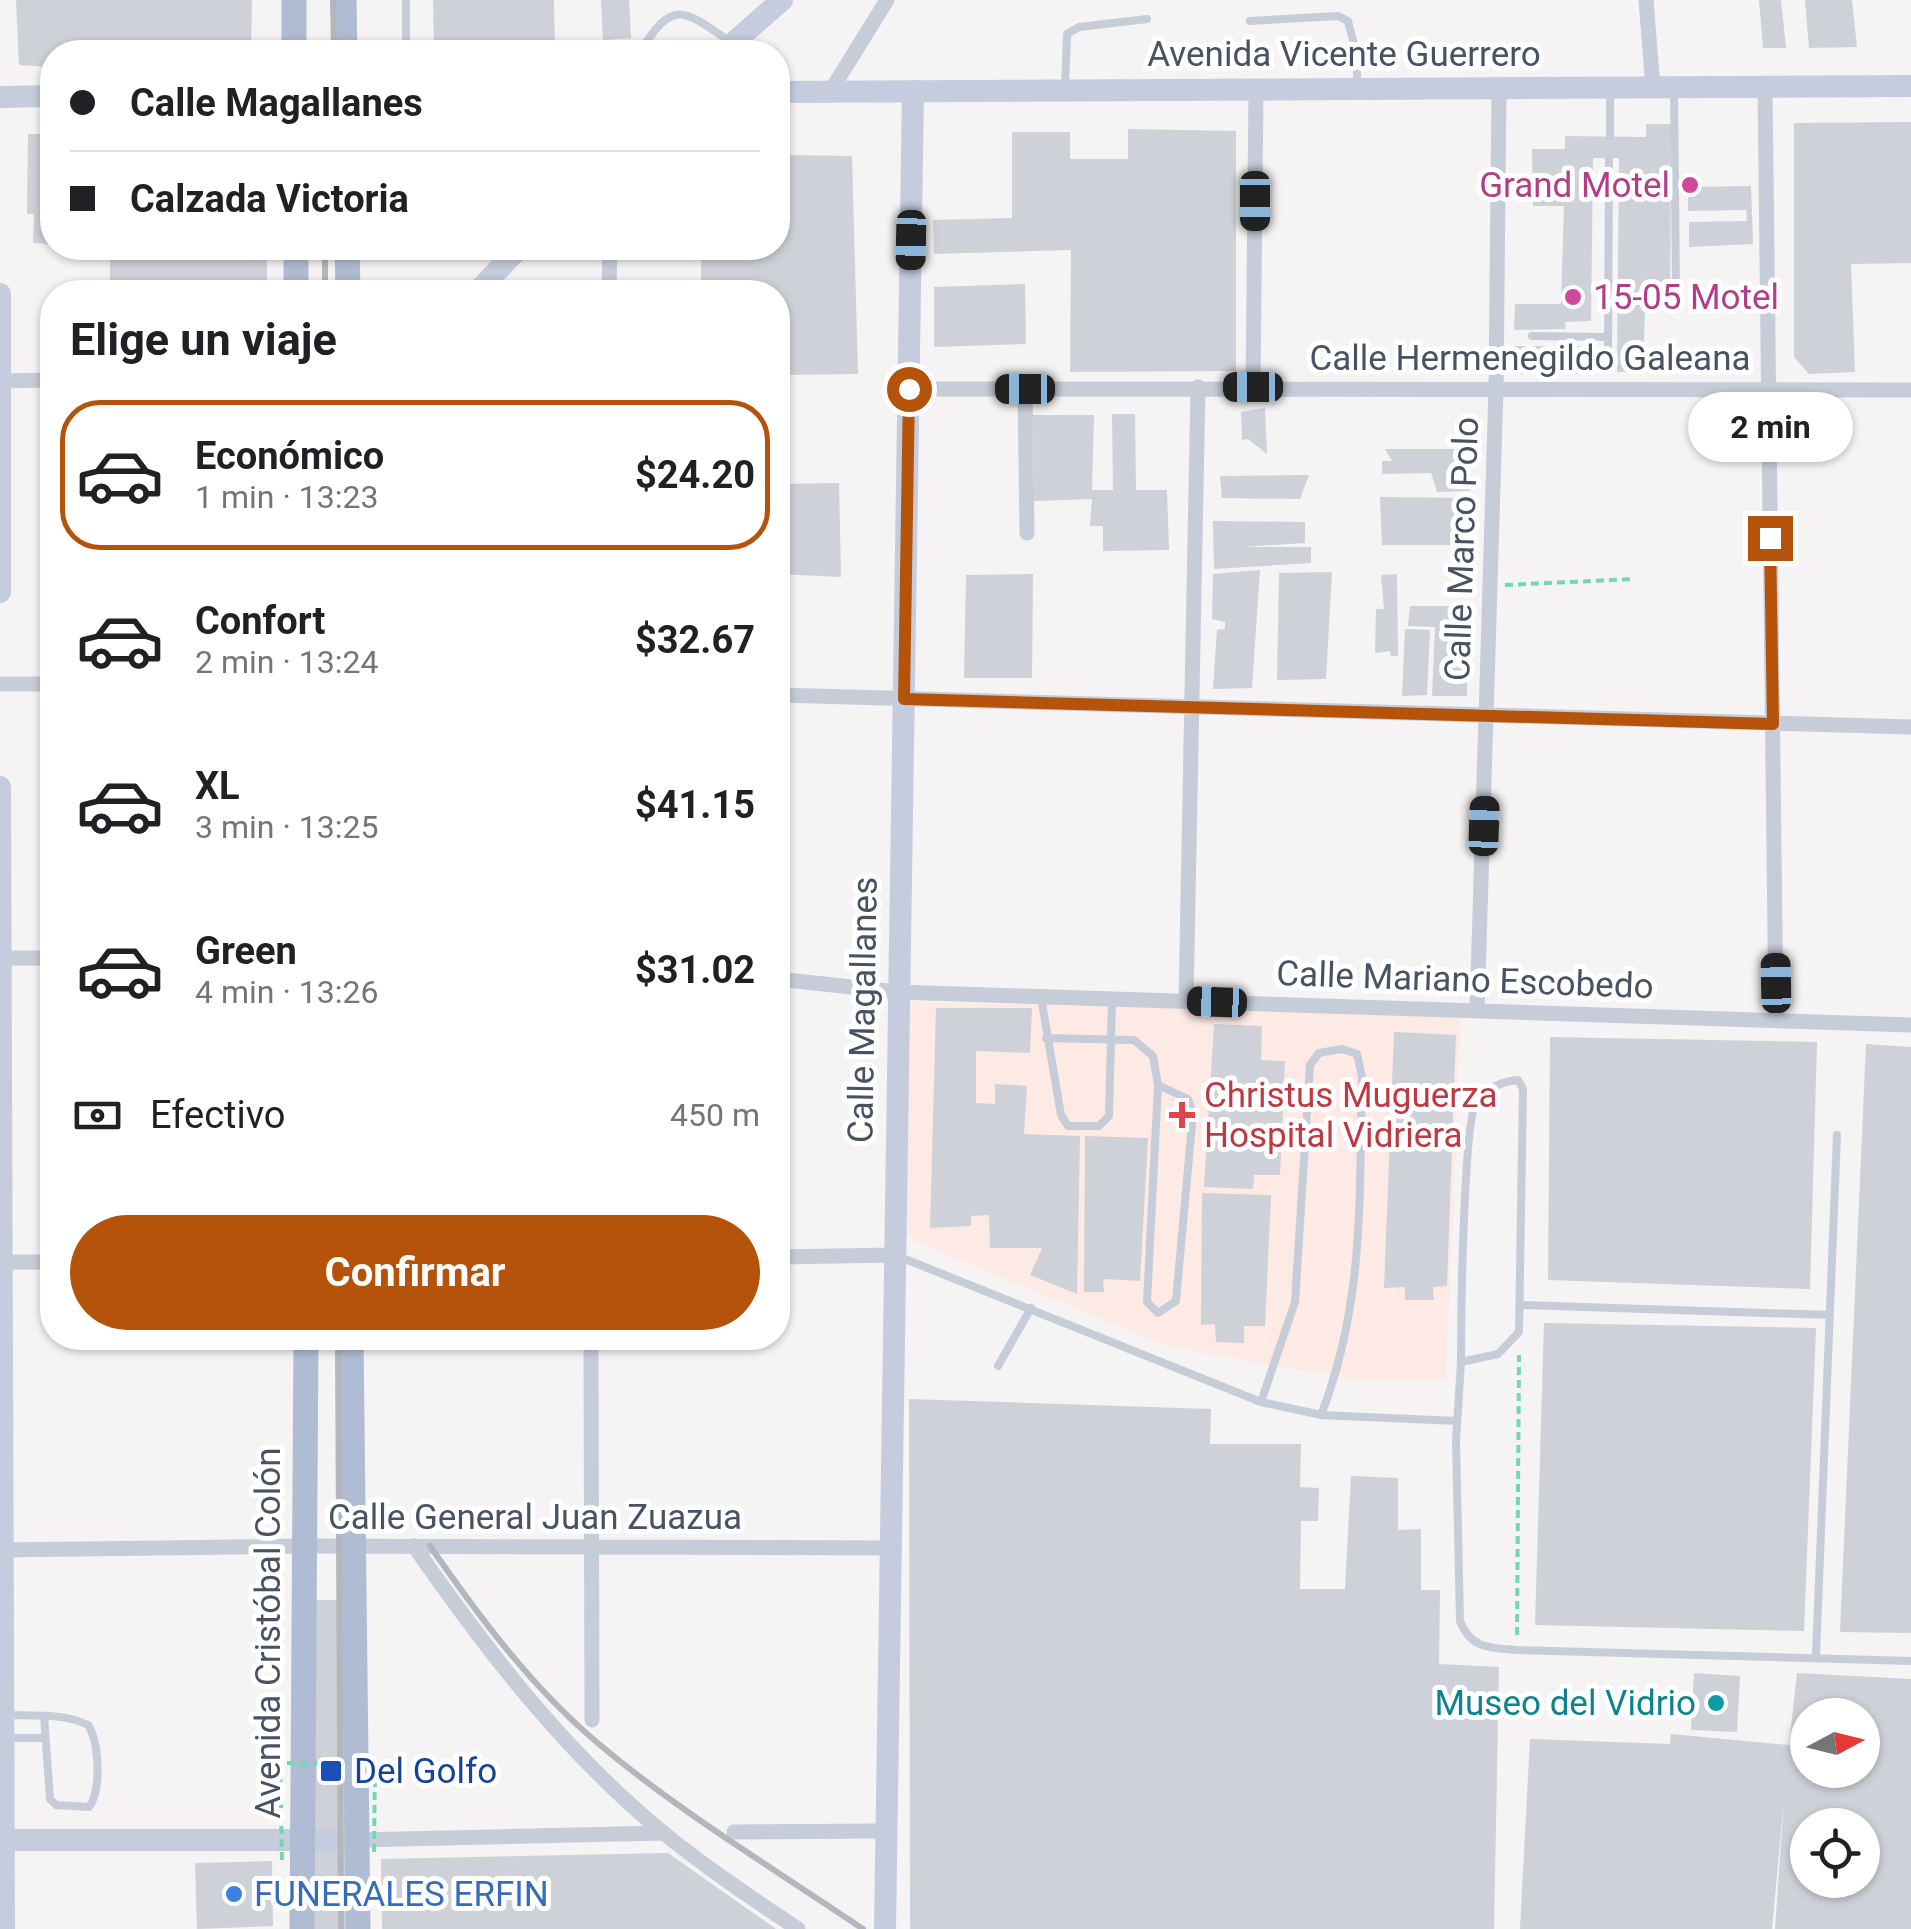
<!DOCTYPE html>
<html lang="es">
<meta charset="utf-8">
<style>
:root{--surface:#fff;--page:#f2f2f2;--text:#202124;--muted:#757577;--line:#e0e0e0;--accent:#b45309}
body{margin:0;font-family:Roboto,sans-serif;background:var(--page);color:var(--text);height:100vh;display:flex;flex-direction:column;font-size:38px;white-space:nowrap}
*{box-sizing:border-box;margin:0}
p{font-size:32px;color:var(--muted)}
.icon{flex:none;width:55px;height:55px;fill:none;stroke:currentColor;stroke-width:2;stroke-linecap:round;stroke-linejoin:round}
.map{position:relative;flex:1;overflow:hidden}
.side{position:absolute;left:40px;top:280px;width:750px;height:1070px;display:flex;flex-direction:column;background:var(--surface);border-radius:40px;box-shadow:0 2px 8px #0004}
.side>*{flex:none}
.hud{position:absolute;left:40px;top:40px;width:750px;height:220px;border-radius:40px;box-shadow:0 2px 8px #0004;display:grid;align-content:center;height:220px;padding:0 30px;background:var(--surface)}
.needle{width:65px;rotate:83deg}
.tools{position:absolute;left:1790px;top:1698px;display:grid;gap:20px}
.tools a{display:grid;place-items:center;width:90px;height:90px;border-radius:50%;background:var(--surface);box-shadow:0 2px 8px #0004;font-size:50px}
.end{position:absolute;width:45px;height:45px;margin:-22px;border:12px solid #b45309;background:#fff;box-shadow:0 0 0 5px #fff}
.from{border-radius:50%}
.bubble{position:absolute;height:70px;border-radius:35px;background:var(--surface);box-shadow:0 2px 8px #0004;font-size:32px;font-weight:700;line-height:70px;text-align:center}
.car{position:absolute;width:30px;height:60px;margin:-30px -15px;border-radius:12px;box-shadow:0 0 8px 2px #0007;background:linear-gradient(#222 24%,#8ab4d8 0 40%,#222 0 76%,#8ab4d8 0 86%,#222 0)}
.hud b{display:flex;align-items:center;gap:35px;height:95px;font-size:38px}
.hud b+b{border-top:2px solid var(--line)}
.hud i{width:25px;height:25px;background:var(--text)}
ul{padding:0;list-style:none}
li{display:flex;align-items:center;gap:30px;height:150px;margin:0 20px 15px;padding:0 10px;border:5px solid transparent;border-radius:40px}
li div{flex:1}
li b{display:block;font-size:38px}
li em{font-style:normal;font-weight:700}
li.selected{border-color:var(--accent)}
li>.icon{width:90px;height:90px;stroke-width:1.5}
h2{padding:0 30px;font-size:45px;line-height:120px}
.pay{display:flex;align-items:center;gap:25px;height:110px;padding:0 30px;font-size:38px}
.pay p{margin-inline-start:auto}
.primary-button{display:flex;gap:20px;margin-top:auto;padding:20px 30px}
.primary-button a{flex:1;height:115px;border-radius:60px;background:var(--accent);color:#fff;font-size:40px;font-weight:700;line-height:115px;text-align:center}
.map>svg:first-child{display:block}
.medical{fill:#feeae4}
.building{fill:#ced1d8;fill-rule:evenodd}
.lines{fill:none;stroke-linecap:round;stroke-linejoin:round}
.path{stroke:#73d7b6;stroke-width:4;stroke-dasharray:8 5;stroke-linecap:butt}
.lane{stroke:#c6ccd8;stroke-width:8}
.street{stroke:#c6ccd8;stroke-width:15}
.secondary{stroke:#c4ccdd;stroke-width:22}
.primary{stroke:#b0bcd3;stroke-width:25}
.rail{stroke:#b4b6be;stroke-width:6}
.path-bridge{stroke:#73d7b6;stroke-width:4;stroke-dasharray:8 5;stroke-linecap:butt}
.route{stroke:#b45309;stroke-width:12}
.hotel-dot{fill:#d1479c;stroke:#fff;stroke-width:4}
.health-dot{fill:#e0444e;stroke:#fff;stroke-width:4}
.culture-dot{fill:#0f9aa8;stroke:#fff;stroke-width:4}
.transit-dot{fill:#1a4fb4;stroke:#fff;stroke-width:4}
.shop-dot{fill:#3f7fe0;stroke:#fff;stroke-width:4}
.labels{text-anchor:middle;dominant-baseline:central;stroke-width:10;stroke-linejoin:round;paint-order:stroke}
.street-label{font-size:35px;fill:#485263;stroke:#fff}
.hotel-label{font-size:35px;fill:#b23c85;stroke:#fff;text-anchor:end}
.health-label{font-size:35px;fill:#be3a42;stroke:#fff;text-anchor:start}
.culture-label{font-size:35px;fill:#0d838f;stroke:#fff;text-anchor:end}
.transit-label{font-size:35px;fill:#164399;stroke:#fff;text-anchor:start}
.shop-label{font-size:35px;fill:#366cbe;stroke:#fff;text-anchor:start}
</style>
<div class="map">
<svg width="1911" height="1929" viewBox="0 0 1911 1929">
<rect width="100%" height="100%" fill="#f5f3f3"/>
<path class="medical" d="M911,1002l550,12 -15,366 -95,-1 -182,-32 -252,-105 -8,-8 -4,-18z"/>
<path class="building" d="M16,0h236l-1,52h-199v15l-33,-2z
M433,0h121l1,52h-121z
M601,0h28l2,38 -28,2z
M1759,0h22l5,48h-23z
M1805,0h47l5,47 -48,1z
M1911,122v141l-60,1 4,108 -46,2 -15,-17v-234z
M1646,124h25l-1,184 -25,1 -2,62 -26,1 2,-214h-26l-2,163 -26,1 1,7 -52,1 1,-26h46l3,-98h-31l-1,-57h33v-13l81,1z
M1128,129l108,2v240l-166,1 1,-122 -137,4 -1,-34 79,-2v-86h58v27h58z
M28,134h24v110l-19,-1 1,-29h-7z
M781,155l71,1 6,218 -74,1 1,109 54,-1 2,94 -63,-3v-282h-77v-44h77z
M1751,186l2,58 -64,3v-25l58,-1 -1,-11 -58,1v-24z
M110,248h157v44h-157z
M1025,284l1,60 -92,3v-60z
M1514,346h81v28h-82z
M1265,408l2,46 -19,-15 -6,1 -1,-28z
M1112,414h23l1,76h31l2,60 -66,1v-25h-13l2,-27 -58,2 -1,-86h61l-2,75h21z
M1385,449h80v25l7,-1 -2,18 -33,1 -6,-19 -49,1v-13h10z
M1309,475l-9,24 -78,-1 -2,-22z
M1380,497l91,1 -2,47h-87z
M1213,521l92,1v21l-63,4h69v16l-97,6z
M1260,570l-8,118 -39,1 4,-59 8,-1v-7l-13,-3 1,-45z
M1332,572l-6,107 -49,1 2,-107z
M1033,574l-1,104h-68l2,-103z
M1397,574l1,82h-7l-1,-5 -15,2 1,-44h8l-3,-34z
M1410,606h58l-1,90h-35l3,-69 -27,-1z
M1405,629l25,1 -3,65 -25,1z
M936,1008h96l-2,45 -54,-2v52l19,1v-20l32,2 -3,48 56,2 -3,158 -47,-19 12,-27h-52l-1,-33 -18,1v10l-41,2z
M1214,1024l48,2 -1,34 24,1 -5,114h-26l-1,14 -49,-2z
M1394,1032l62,3 -9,251 -14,1 1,13h-29v-13l-21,1z
M1550,1037l267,5 -7,247 -262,-9z
M1866,1044l45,3v586l-71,-1z
M1085,1136l63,2 -8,143 -37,-2 1,13h-20z
M1202,1193l69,2 -6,131h-21v17l-28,-1 -1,-18 -14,1z
M1544,1323l272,5 -12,303 -269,-6z
M909,1399l302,10 -1,35h91l-1,43 19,1 -1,33h-17l-1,68h45l6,-113 47,2v52l23,-1v61h19l-1,74 60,3 -5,262h-584z
M312,1600h40v329h-39z
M1694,1673l46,3 -3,56 -46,-2z
M1797,1673l114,6v250h-136l9,-130 -12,130h-252l10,-190 140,5 1,-10 118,11zM1808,1715h54v55h-54zM1808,1825h54v55h-54z
M668,1853l108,76h-394l-1,-70z
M272,1861l1,65 -76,3 -2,-66z"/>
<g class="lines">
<path class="path" d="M1505,585l130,-6
M1517,1635l2,-280"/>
<path class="lane" d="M406,0v52
M1250,21l88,-5 10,5 7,27 3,38
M640,52c32,-52 42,-44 89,-11
M1065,88l2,-54 12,-7 68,-8
M1674,92l2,200
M1610,93v43
M1532,336l76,1
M1608,357l1,-199
M1041,997l20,118 7,11h31l10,-10 3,-116
M1046,1038l88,2 19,16 5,29 -11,217 11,11 18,-12 17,-188 -5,-14 -30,-14
M900,1257l361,145 60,13 135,6
M1521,1305l309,10
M1461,1362c0,-36 2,-244 16,-262 9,-12 27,-19 41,-20l5,9 -4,243 -21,22 -37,8 -5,79 4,180c11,28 30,27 57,29l394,11
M998,1366l33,-58
M1261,1402l34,-100 15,-237 9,-12 23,-4 15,5 5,23c-3,119 3,225 -41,338
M1816,1655l21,-520
M6,1715c26,1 58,-2 82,10 11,17 14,65 1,82l-33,-2 -6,-6 -6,-83
M8,1738h36"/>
<path class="street" d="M1646,0l7,88
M1765,88l11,932
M830,92l57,-92
M609,292l1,-44
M0,381l52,-1
M1253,387l3,-298
M909,389l1002,1
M1025,389l2,144
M0,684h52
M778,695l1133,32
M0,958h52
M778,979l119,13 1014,33
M1186,1001l12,-614
M1477,1011l19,-623 3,-299
M778,1257l117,-2
M0,1262h52
M591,1338l1,382
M414,1546c73,105 152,208 252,289 42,34 87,64 132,94
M0,1550l304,-4 586,2
M734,1832l152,-1
M358,1840l306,-7"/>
<path class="secondary" d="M723,52l59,-52
M778,92l1133,-6
M0,97l52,-1
M477,292l42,-44
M0,294v298
M0,787l4,1142
M4,1840h354
M885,1929l28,-1838"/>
<path class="primary" d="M294,0v52
M344,0l1,52
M296,248v44
M347,248l1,44
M351,1338l7,591
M302,1929l4,-591"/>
<path class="rail" d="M333,0l1,52
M325,248v44
M338,1338l3,591
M430,1546c48,69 99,138 163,193 83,71 180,129 270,190"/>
<path class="path-bridge" d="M282,1860l-2,-97h95l-1,90"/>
</g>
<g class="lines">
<path class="route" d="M909,389l-5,310 869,25 -3,-186"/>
</g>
<g class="hotel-dot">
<circle cx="1690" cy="185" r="10"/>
<circle cx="1573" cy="297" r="10"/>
</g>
<path class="health-dot" d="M1177 1100h10v10h10v10h-10v10h-10v-10h-10v-10h10z"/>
<circle class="culture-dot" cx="1716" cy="1703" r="10"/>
<rect class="transit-dot" x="319" y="1759" width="24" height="24" rx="5"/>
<circle class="shop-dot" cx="234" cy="1894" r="10"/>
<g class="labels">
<g class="street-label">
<text x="1344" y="54">Avenida Vicente Guerrero</text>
<text x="1530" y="358">Calle Hermenegildo Galeana</text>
<text transform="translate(1462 549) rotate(-88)">Calle Marco Polo</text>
<text transform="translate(1465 980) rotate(2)">Calle Mariano Escobedo</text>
<text transform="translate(863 1010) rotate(-89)">Calle Magallanes</text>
<text x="535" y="1517">Calle General Juan Zuazua</text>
<text transform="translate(268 1633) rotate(-90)">Avenida Cristóbal Colón</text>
</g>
<g class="hotel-label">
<text x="1670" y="185">Grand Motel</text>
<text x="1593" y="297" text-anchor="start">15-05 Motel</text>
</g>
<g class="health-label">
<text x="1204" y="1095">Christus Muguerza<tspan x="1204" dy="40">Hospital Vidriera</tspan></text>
</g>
<g class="culture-label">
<text x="1696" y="1703">Museo del Vidrio</text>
</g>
<g class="transit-label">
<text x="354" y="1771">Del Golfo</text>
</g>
<g class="shop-label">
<text x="254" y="1894">FUNERALES ERFIN</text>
</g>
</g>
</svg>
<div class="tools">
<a><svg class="needle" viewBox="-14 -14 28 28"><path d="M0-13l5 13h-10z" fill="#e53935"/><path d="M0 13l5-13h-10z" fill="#757577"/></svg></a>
<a><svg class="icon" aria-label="locate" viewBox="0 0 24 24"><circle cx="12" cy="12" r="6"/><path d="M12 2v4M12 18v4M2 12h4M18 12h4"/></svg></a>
</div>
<i class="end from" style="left:909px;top:389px"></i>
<i class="end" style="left:1770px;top:538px"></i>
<div class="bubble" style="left:1688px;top:392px;width:165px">2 min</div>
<i class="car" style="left:1255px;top:201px;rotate:180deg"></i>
<i class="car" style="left:911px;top:240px;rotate:181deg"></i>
<i class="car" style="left:1253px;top:387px;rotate:270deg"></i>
<i class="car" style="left:1025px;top:389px;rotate:270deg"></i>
<i class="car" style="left:1484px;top:826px;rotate:2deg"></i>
<i class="car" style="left:1776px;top:983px;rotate:359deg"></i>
<i class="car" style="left:1217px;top:1002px;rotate:272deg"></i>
<div class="hud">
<b><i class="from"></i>Calle Magallanes</b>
<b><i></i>Calzada Victoria</b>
</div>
<section class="side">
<h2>Elige un viaje</h2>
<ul>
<li class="selected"><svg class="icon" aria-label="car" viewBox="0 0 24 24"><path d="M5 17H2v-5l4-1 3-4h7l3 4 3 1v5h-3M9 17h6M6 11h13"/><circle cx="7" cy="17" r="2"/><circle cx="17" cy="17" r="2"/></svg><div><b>Económico</b><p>1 min · 13:23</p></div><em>$24.20</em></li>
<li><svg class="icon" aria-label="car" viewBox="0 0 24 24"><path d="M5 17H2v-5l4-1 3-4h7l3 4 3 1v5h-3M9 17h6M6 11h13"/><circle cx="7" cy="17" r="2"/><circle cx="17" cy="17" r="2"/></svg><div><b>Confort</b><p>2 min · 13:24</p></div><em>$32.67</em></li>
<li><svg class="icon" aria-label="car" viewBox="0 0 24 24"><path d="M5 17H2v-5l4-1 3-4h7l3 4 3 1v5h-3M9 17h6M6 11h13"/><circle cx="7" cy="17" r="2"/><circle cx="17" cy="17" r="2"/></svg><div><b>XL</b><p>3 min · 13:25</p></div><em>$41.15</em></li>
<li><svg class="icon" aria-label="car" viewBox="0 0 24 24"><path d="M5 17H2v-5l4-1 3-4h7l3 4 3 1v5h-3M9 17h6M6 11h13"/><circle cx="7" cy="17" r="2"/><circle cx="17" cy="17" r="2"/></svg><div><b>Green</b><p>4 min · 13:26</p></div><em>$31.02</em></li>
</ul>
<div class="pay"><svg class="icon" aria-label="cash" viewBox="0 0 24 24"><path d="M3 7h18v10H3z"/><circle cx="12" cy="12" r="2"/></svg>Efectivo<p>450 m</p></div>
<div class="primary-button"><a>Confirmar</a></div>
</section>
</div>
